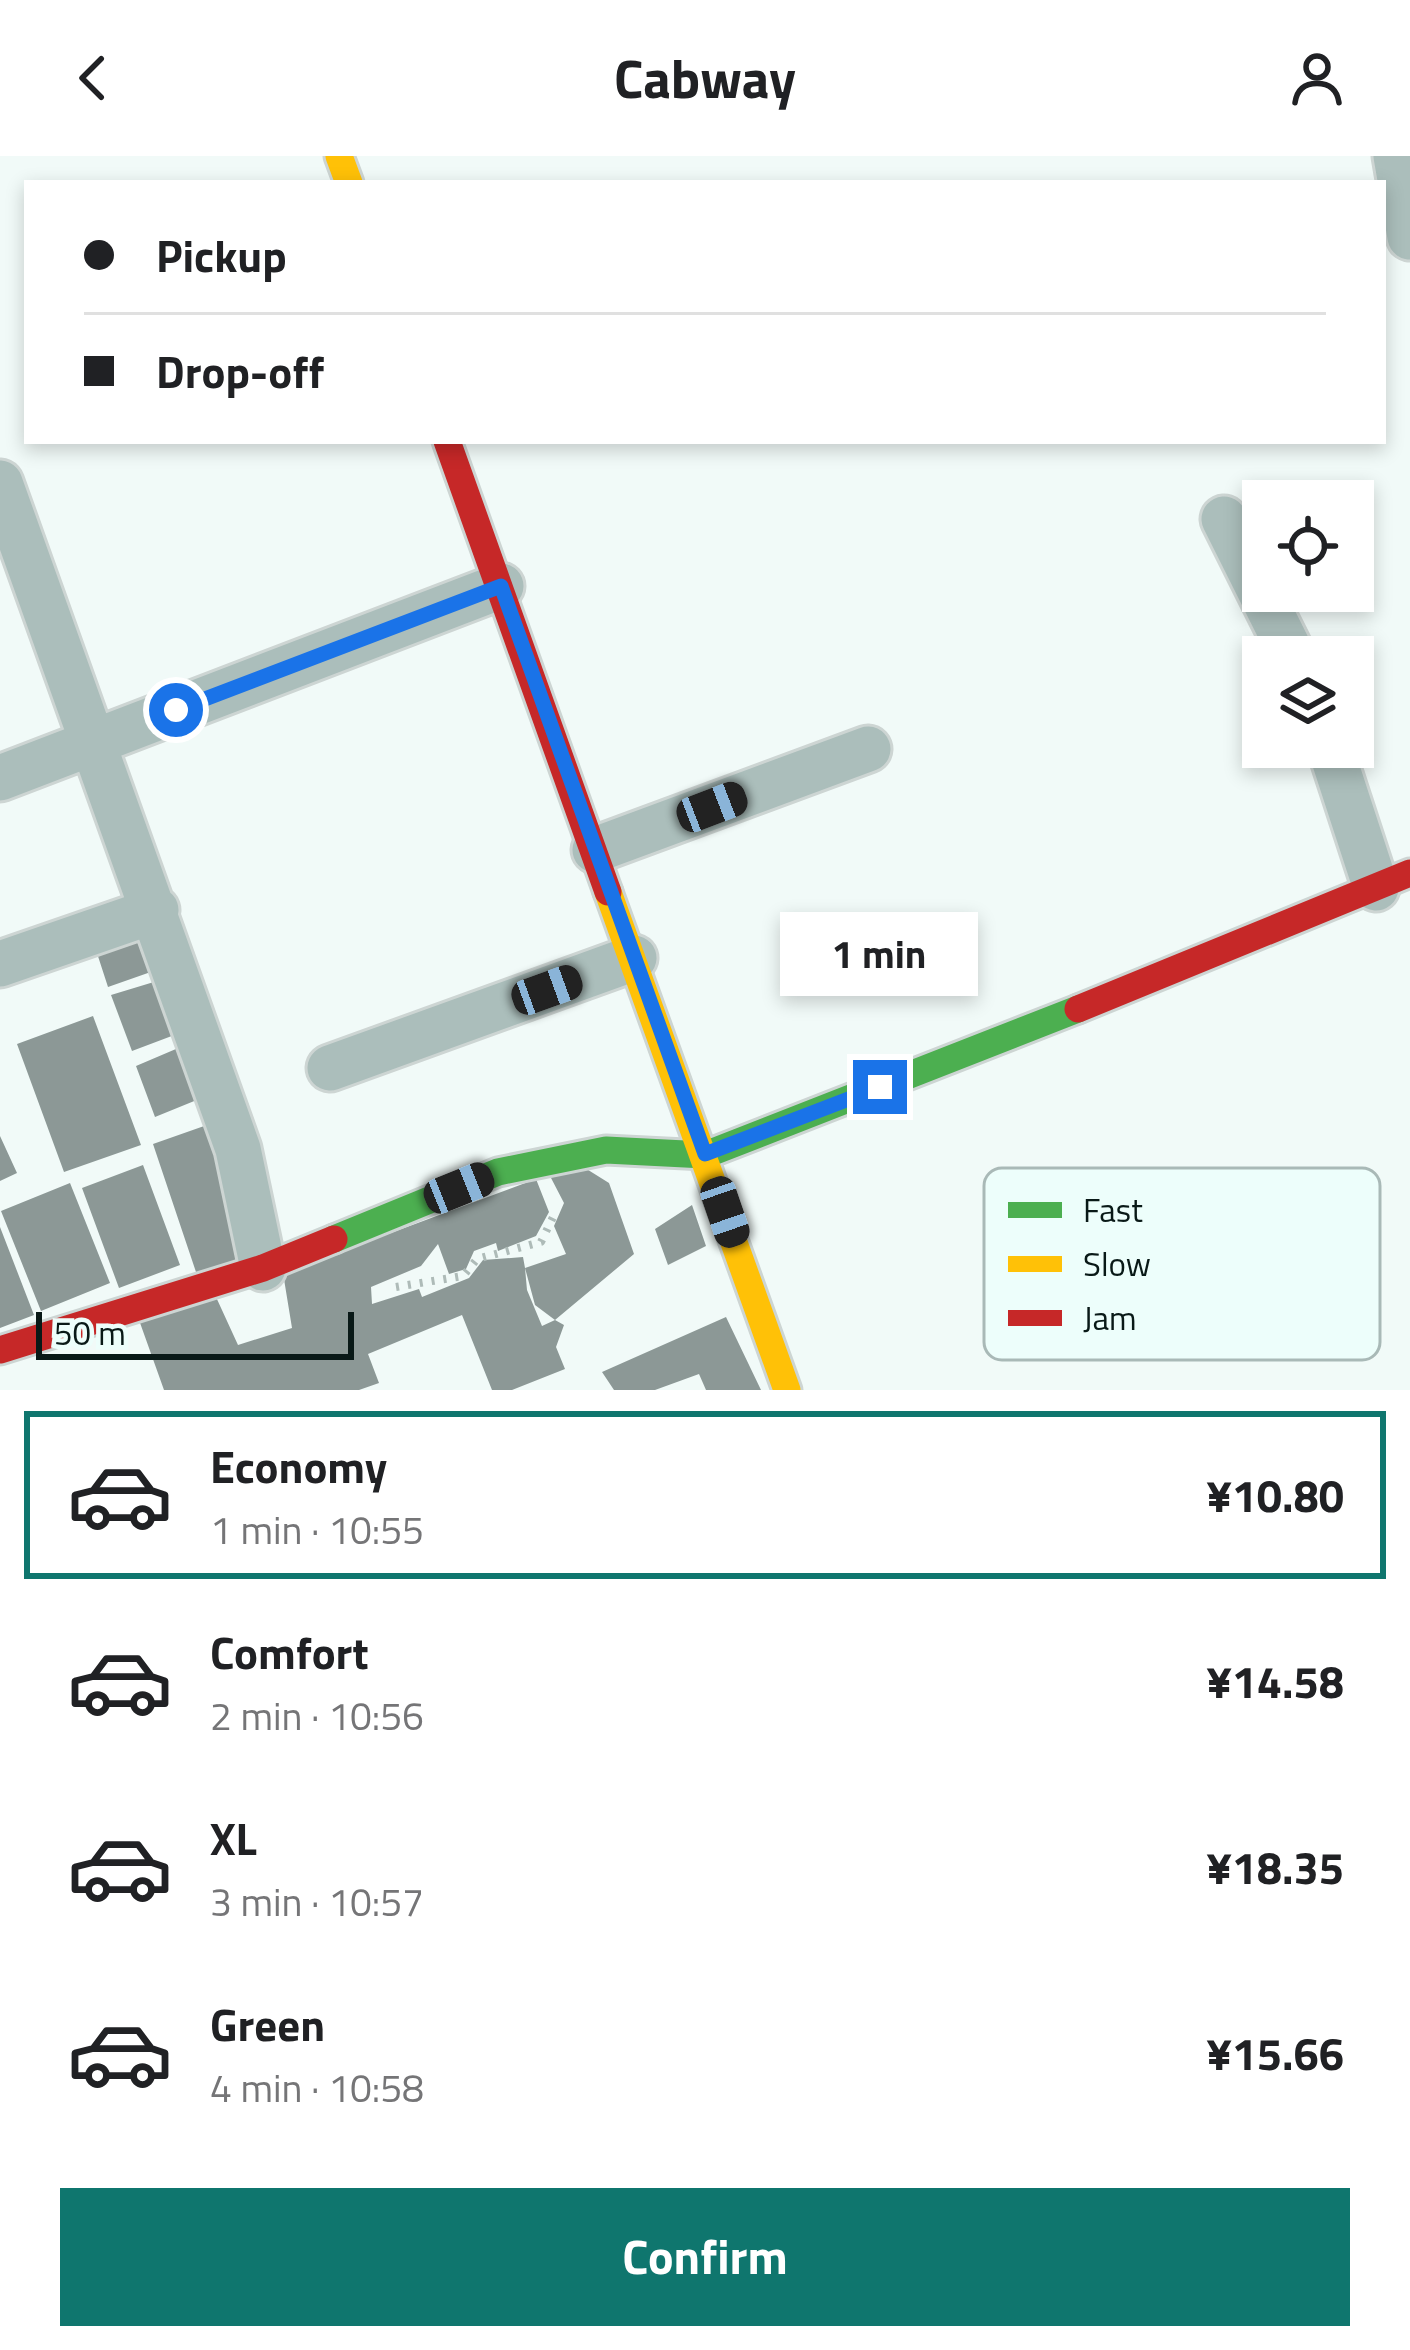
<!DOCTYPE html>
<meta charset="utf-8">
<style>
:root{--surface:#fff;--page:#f6f6f6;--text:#202124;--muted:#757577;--line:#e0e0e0;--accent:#0f766e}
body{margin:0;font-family:"Titillium Web",sans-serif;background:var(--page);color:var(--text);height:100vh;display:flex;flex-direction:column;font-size:45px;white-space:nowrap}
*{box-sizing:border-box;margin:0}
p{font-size:39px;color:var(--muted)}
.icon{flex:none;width:66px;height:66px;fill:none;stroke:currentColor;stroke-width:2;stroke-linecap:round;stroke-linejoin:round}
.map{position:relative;height:1234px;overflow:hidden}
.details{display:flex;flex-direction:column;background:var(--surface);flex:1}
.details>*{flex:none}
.top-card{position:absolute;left:24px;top:24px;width:1362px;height:264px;border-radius:0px;box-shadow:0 6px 18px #0003;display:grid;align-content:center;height:264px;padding:0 60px;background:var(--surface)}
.tools{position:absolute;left:1242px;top:324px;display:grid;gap:24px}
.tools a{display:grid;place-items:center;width:132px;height:132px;border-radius:0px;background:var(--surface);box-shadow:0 6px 18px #0003;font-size:60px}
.scale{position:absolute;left:36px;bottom:30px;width:318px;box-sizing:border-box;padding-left:12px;border:6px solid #091917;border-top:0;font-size:33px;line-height:42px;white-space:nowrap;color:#091917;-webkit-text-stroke:9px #edfefb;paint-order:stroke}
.end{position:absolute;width:54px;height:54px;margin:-27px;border:15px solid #1a73e8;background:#fff;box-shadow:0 0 0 6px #fff}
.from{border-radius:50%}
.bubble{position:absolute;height:84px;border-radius:0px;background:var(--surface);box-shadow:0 6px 18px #0003;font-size:39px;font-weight:700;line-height:84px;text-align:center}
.car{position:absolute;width:36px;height:72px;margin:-36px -18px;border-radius:15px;box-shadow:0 0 9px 3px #0007;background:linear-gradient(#222 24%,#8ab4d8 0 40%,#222 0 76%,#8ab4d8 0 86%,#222 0)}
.top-card b{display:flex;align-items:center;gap:42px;height:114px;font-size:45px}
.top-card b+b{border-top:3px solid var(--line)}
.top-card i{width:30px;height:30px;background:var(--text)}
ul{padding:21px 0 0;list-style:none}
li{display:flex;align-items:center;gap:36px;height:168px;margin:0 24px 18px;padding:0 36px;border:6px solid transparent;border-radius:0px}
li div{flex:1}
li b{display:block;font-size:45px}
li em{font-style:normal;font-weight:700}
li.selected{border-color:var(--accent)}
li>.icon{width:108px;height:108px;stroke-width:1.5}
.action{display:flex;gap:24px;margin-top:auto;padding:24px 60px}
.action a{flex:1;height:138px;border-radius:0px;background:var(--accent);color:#fff;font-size:48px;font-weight:700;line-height:138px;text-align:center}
header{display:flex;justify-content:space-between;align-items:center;height:156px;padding:0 60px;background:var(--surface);font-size:54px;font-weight:700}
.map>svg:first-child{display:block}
.building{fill:#8c9896}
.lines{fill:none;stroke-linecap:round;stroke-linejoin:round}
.street-casing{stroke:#cdd5d3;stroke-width:51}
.fast-casing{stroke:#cdd5d3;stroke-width:33}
.slow-casing{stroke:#cdd5d3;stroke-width:33}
.jam-casing{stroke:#cdd5d3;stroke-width:33}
.path{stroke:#aebbb8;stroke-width:8;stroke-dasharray:3 9;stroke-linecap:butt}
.street{stroke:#abbebb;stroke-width:45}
.fast{stroke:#4caf50;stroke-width:27}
.slow{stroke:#ffc107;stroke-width:27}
.jam{stroke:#c62828;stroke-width:27}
.route{stroke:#1a73e8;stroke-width:15}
.key{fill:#edfefb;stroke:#a9b9b7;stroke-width:3}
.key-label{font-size:33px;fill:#091917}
</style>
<header><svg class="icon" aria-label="back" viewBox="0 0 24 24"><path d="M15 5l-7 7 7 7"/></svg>Cabway<svg class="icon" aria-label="person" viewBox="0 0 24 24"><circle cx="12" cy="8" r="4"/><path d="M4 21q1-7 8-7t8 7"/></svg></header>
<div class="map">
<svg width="1410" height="1234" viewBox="0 0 1410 1234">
<rect width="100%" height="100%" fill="#f1faf8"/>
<path class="building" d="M148,768l17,43 -57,20 -13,-40z
M167,822l18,53 -53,20 -21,-56z
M93,860l48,129 -77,27 -47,-128z
M190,887l19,52 -54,22 -19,-51z
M207,969l46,135 -55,18 -45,-134z
M0,980l17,37 -17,8z
M143,1009l37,100 -61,23 -37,-100z
M585,1012l24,15 25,71 -79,66 -20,-15 -10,-37 2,22 15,36 13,-6 9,5 -8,22 9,22 -53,21h-20l-30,-75 -94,39 11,29 -20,7h-195l-25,-70 77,-23 22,48 54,-17 -9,-55 253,-94 13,33 -13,24 -38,15 -2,-8 -22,8 -8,18 -17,5 -11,-30 -17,22 -50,21 1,17 47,-15 3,8 47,-19 14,-18 40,-3 2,11 41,-14 -12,-28 10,-23 -14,-27z
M70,1027l40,100 -69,28 -40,-100z
M692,1049l14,41 -38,19 -13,-36z
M0,1071l34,88 -34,13z
M726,1161l35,73h-55l-7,-16 -44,16h-41l-12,-18z"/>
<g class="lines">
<defs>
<path id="street" d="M1396,0l14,81
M0,327l238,666 25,119
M1224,363l69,138
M1330,591l46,141
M0,622l501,-192
M595,694l273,-101
M0,808l156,-54
M330,912l304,-110"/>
<path id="fast" d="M334,1083l164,-67 108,-22 99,5 373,-146"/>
<path id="slow" d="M339,0l10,27
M608,736l179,498"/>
<path id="jam" d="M447,285l161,451
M1078,853l332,-136
M0,1194l263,-82 71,-29"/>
</defs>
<use href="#street" class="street-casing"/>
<use href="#fast" class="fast-casing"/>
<use href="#slow" class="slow-casing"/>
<use href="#jam" class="jam-casing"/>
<path class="path" d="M396,1131l67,-11 14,-17 64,-17 14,-29"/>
<use href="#street" class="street"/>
<use href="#fast" class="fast"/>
<use href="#slow" class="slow"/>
<use href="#jam" class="jam"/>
</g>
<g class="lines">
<path class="route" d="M176,554l325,-124 204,568 175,-67"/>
</g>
<rect x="984" y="1012" width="396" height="192" rx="18" class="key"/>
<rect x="1008" y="1046" width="54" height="16" fill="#4caf50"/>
<rect x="1008" y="1100" width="54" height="16" fill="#ffc107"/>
<rect x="1008" y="1154" width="54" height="16" fill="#c62828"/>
<g class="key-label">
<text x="1083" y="1066">Fast</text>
<text x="1083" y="1120">Slow</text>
<text x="1083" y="1174">Jam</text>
</g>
</svg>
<div class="tools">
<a><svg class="icon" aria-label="locate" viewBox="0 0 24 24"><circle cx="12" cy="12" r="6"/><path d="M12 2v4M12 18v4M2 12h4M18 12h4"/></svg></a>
<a><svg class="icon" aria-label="layers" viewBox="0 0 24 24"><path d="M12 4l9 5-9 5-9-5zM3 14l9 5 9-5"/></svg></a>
</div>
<div class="scale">50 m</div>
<i class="end from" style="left:176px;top:554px"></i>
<i class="end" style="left:880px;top:931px"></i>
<div class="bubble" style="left:780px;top:756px;width:198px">1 min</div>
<i class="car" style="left:712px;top:651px;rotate:69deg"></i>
<i class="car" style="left:547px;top:834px;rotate:70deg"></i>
<i class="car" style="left:459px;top:1032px;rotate:68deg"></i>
<i class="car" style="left:725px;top:1056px;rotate:161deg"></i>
<div class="top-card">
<b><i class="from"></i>Pickup</b>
<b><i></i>Drop-off</b>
</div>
</div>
<section class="details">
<ul>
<li class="selected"><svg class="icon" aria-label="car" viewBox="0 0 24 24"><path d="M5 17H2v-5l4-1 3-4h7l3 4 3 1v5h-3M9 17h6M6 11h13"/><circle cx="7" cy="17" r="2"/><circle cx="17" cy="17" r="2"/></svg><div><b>Economy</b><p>1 min · 10:55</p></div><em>¥10.80</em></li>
<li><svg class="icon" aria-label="car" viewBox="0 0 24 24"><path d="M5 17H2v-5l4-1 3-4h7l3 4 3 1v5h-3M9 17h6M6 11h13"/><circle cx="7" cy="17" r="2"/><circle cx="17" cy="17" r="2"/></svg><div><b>Comfort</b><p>2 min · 10:56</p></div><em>¥14.58</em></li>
<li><svg class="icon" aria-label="car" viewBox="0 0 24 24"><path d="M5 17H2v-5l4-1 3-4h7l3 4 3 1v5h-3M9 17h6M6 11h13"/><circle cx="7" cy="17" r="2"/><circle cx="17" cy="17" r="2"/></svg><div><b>XL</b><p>3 min · 10:57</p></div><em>¥18.35</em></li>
<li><svg class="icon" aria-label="car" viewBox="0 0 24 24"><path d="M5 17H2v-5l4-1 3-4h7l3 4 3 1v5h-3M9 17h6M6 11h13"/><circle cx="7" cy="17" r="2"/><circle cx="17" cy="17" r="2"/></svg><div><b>Green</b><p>4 min · 10:58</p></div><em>¥15.66</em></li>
</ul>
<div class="action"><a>Confirm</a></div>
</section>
